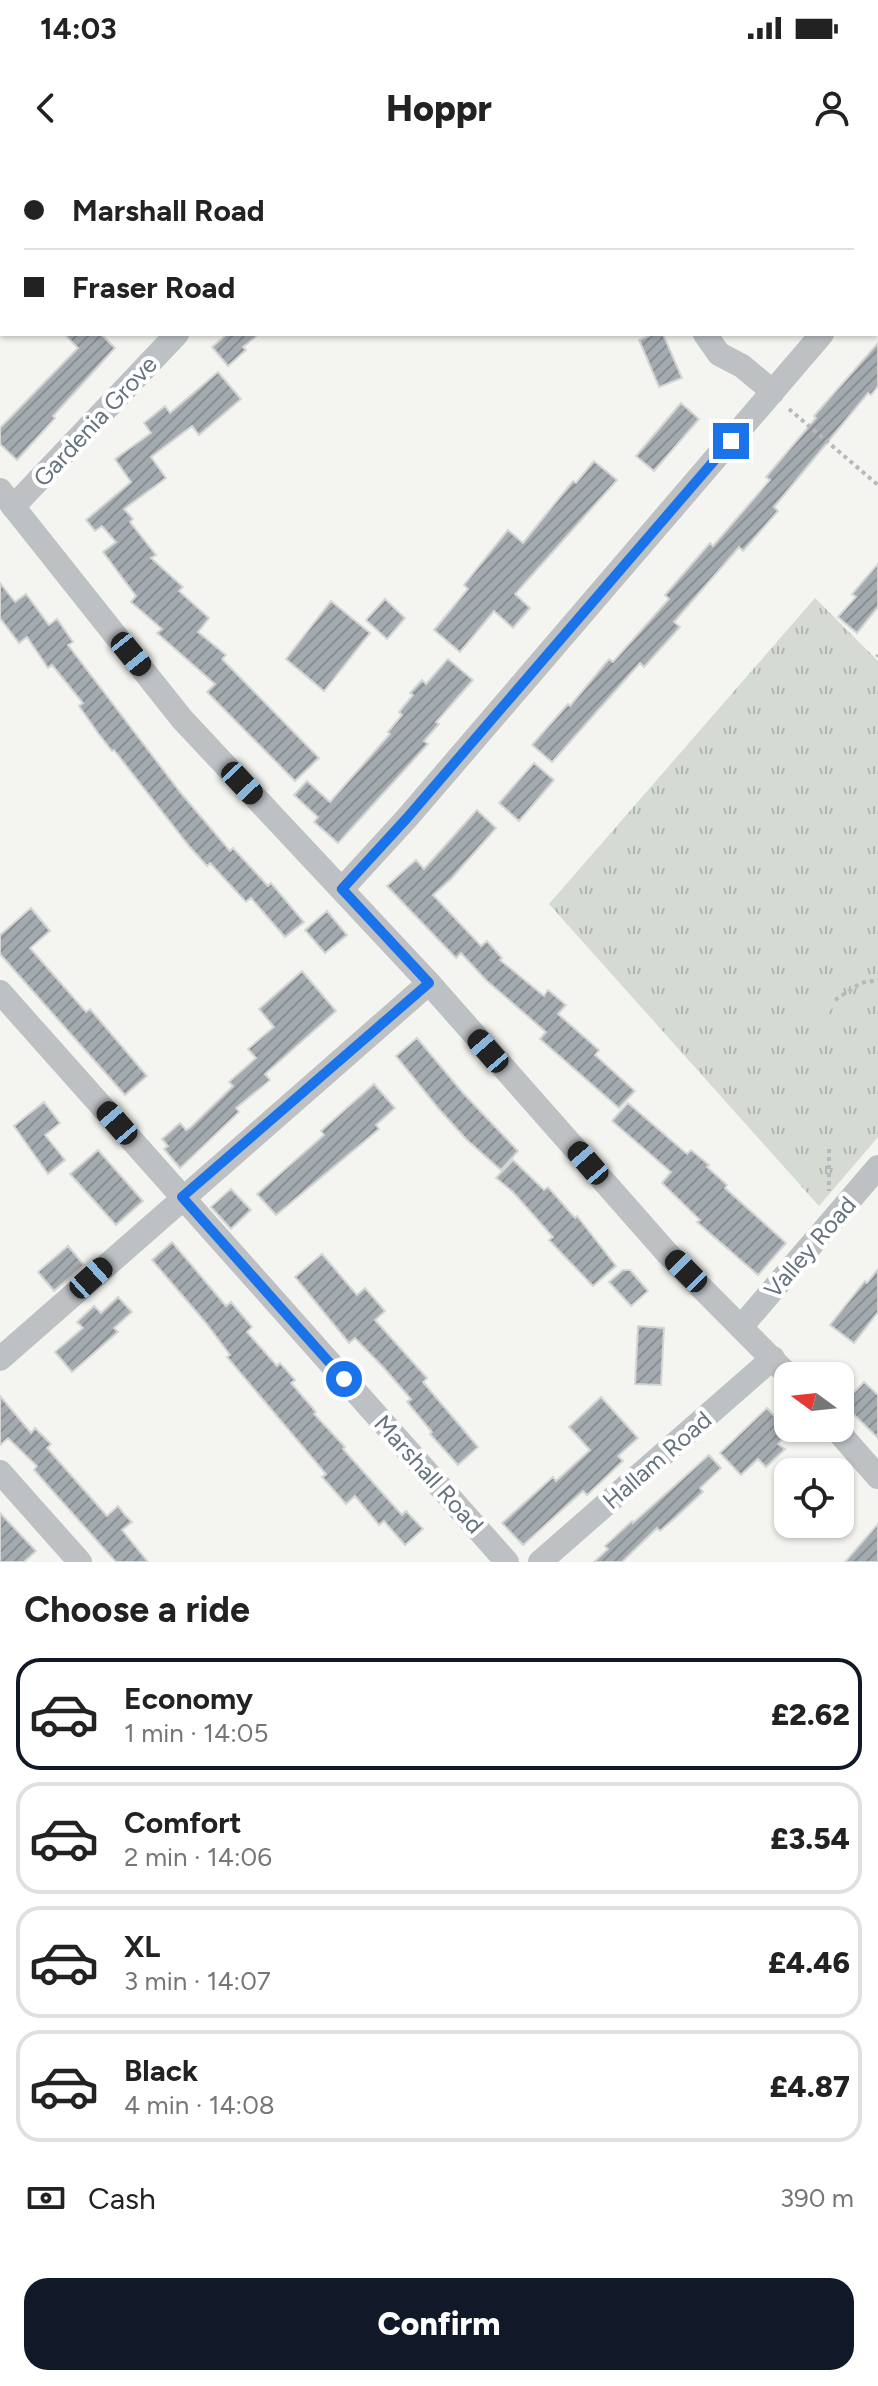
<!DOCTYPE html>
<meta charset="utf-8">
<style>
:root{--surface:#fff;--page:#f6f6f6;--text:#222;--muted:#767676;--line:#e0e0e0;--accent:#111827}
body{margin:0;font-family:Figtree,sans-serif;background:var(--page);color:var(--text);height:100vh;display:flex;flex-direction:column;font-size:30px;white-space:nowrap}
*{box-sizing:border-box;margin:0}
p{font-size:26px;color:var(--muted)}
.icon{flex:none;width:44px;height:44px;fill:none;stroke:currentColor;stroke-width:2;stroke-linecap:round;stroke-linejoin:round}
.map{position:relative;height:1402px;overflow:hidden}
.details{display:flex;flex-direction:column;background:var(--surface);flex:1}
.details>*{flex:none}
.hud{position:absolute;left:0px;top:0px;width:878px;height:176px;box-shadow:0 2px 6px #0004;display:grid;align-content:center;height:176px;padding:0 24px;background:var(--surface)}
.needle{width:52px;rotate:285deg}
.buttons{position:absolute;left:774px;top:1202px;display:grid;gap:16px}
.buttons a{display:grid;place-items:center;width:80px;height:80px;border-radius:16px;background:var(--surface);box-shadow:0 2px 6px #0004;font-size:40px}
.end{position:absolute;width:36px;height:36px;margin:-18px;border:10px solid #1a73e8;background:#fff;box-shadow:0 0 0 4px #fff}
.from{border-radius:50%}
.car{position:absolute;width:24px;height:48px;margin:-24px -12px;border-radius:10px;box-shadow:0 0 6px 2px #0007;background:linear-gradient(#222 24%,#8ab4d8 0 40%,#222 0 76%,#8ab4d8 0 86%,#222 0)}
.hud b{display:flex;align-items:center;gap:28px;height:76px;font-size:30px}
.hud b+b{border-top:2px solid var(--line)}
.hud i{width:20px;height:20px;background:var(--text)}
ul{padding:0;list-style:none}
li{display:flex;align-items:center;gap:24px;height:112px;margin:0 16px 12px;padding:0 8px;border:4px solid var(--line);border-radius:24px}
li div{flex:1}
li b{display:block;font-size:30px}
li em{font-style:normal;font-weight:800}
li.selected{border-color:var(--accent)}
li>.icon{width:72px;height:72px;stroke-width:1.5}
h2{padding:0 24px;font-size:36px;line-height:96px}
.pay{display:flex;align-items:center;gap:20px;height:88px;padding:0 24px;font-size:30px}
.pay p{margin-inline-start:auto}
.primary-button{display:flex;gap:16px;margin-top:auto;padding:16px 24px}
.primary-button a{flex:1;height:92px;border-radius:24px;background:var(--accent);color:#fff;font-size:32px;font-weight:800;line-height:92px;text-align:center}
.status{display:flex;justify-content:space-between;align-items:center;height:56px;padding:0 40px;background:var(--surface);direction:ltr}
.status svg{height:22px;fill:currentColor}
header{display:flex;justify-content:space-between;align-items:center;height:104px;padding:0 24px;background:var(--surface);font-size:36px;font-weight:800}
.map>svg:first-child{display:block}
.grass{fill:url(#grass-tufts)}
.garden{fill:#d5dad2}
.building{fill:url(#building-hatch);stroke:#d5d5d3;stroke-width:2}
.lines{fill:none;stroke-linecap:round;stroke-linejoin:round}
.path{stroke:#b7babc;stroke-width:4;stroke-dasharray:4 4;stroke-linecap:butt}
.minor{stroke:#bdc1c4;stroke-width:24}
.route{stroke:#1a73e8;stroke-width:10}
.labels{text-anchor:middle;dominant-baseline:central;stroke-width:8;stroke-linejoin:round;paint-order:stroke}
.street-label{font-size:24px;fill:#65737e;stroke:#fff}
</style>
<div class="status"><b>14:03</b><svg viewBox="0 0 49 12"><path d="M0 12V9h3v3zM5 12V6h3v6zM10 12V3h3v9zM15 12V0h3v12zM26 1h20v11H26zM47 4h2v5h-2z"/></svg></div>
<header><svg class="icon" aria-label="back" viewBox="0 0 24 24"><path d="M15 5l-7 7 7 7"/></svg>Hoppr<svg class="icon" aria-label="person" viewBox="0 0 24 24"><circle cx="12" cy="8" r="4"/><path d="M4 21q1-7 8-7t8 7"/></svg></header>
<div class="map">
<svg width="878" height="1402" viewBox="0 0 878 1402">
<defs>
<pattern id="grass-tufts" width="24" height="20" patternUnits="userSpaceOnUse" patternTransform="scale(2)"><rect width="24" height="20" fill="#d5dad2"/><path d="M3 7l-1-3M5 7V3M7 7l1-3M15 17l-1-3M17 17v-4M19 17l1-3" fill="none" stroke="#b0b5b0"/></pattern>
<pattern id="building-hatch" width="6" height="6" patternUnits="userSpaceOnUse" patternTransform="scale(2)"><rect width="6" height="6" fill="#a4abb0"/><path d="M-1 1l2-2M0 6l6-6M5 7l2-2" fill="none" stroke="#899094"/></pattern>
</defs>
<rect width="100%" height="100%" fill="#f4f4f0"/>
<path class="grass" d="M815,438l63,63v476l-59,69 -270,-302z"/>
<path class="garden" d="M822,821l18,20 -21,20 -18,-21z"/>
<path class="building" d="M64,174h37l14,14 -62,68 2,2 -38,42 -17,-16v-16l78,-80z
M227,174h32l-16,13 3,3 -18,16 -16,-19z
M653,174h10l19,44 -23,9 -20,-47z
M878,183v43l-7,9 -3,-2 -94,114 4,4 -35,40 -4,-4 -65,75 6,5 -36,40 -4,-4 -88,99 -20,-17 36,-41 2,2 39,-47 4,3 56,-63 -4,-4 45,-52 3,3 57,-66 -4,-3 50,-59 -2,-2z
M218,212l23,27 -42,36 -7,-9 -41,31 15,21 -42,31 9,10 -3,3 26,33 -5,3 32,29 -4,4 30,27 -11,14 28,23 -4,4 97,99 -24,23 -88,-89 8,-8 -58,-51 5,-4 -31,-27 5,-6 -33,-44 13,-10 -14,-16 -7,5 -9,-11 45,-38 -16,-23 36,-26 -7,-10 21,-17 5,7z
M681,243l18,16 -45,52 -18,-15z
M594,301l23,19 -102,114 15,14 -17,20 -19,-17 -34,41 -26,-22 34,-41 -4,-4 44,-55 15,13 50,-62 3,2z
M878,404v43l-21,26 -19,-16 18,-20 -4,-3z
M0,423l15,19 11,-8 23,31 8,-6 16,23 -5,3 112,147 50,59 3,-3 35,38 3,-3 33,39 -19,15 -34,-39 -5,4 -36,-39 -3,3 -18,-20 -75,-96 -2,1 -14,-18 -19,-27 4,-3 -31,-38 -4,3 -21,-31 -8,6 -19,-25z
M385,439l20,19 -18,21 -21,-19z
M331,441l39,32 -46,58 -38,-32z
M448,499l25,21 -37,42 3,2 -15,17 4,3 -90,99 -24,-21 4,-5 -24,-22 13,-14 23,21 60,-68 -2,-2 14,-17 -3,-3 14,-17 -3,-2 12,-13 4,4z
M534,603l20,17 -35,41 -20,-18z
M477,650l19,18 -45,51 -18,16 48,51 6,-5 15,17 -2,2 44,36 4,-6 18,15 -8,9 41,36 -4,5 40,36 -16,17 -79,-69 6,-7 -60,-52 -25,-27 -5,5 -69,-72 29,-26 8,9z
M31,748l19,23 -20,17 56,64 4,-3 57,67 -22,19 -125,-141v-19z
M327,751l20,24 -22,18 -20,-23z
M302,811l34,40 -71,63 5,6 -34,28 3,4 -59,56 -16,-19 4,-3 -6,-7 18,-16 6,7 4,-2 43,-42 -4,-4 27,-24 -8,-9 26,-22 -15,-18z
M417,878l46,55 55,58 -17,19 -34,-30 -29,-32 -42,-52z
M374,924l21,24 -19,17 3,4 -103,86 -19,-21 67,-59 -3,-4z
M44,942l16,21 -15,12 20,25 -17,14 -34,-48z
M628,943l59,51 4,-4 18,15 -2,2 20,18 -2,3 61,55 -28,32 -61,-53 3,-2 -38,-37 9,-11 -59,-51z
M98,990l45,51 -27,24 -46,-51z
M513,1000l31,30 4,-3 27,31 2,-2 39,50 -23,20 -44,-46 4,-3 -40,-45 -17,-14z
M231,1029l20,21 -20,19 -20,-22z
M172,1082l54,64 5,-4 21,25 -5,5 30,34 3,-3 15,17 -4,3 25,29 -2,2 31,33 -2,2 59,66 4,-4 17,18 -18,16 -21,-24 -5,4 -24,-29 -9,8 -24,-27 4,-3 -99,-117 3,-2 -24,-32 -54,-63z
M68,1086l16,19 -30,26 -16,-19z
M322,1094l35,41 8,-7 20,23 -10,9 52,58 -4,4 55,65 -20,18 -28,-31 2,-2 -25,-30 4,-3 -27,-31 -29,-30 -6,5 -54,-66z
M878,1109v43l-24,31 -24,-18 35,-44 2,2z
M623,1110h7l18,21 -17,15 -22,-24z
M118,1137l14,15 -18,16 4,4 -46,40 -17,-20 28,-24 -6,-6 17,-16 7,7z
M638,1166l26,2 -3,57 -26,-1z
M864,1222l14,13v43l-35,-34z
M0,1236l31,37 4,-5 16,16 -4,4 60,68 11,-10 7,9 7,7 -10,8 26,32h-32l-82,-92 3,-4 -29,-28 -8,7z
M601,1237l37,41 -20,18 5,5 -36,34 -4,-4 -60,54 -21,-22 51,-46 3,4 34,-31 -21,-23z
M767,1248l21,23 -10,13 7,5 -19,18 -8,-8 -17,16 -21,-22z
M709,1295l12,13 -21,20 3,4 -28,26 -15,13 -3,-3 -35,34h-28l14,-13 -3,-3 27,-25 1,2z
M0,1353l36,38 -12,11h-24z
M878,1364v38h-33z"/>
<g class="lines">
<path class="path" d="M789,249l89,76
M877,497l1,-2
M835,840l26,-17 17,-3
M829,989v42"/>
<path class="minor" d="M332,2l2,-2
M815,2l2,-2
M0,65l2,-2
M876,111l2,-3
M705,174l14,20 23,12 31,26
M0,330l182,229 247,264 238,270 122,123
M13,347l164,-173
M342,729l65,-71 415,-484
M0,832l507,570
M741,1167l137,-160
M0,1199l429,-376
M835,1268l43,49
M0,1312l80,90
M540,1402l233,-204"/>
</g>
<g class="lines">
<path class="route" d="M344,1219l-162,-182 247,-214 -87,-94 65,-71 324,-377"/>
</g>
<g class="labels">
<g class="street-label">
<text transform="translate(95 261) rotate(-47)">Gardenia Grove</text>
<text transform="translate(810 1087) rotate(-49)">Valley Road</text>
<text transform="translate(657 1300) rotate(-41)">Hallam Road</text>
<text transform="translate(429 1314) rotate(48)">Marshall Road</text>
</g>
</g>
</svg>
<div class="buttons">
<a><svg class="needle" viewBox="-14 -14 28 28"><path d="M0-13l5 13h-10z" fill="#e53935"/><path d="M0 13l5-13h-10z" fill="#767676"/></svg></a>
<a><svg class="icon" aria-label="locate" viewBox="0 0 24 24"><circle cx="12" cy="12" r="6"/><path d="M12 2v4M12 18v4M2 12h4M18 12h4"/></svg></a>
</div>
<i class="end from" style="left:344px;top:1219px"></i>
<i class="end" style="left:731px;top:281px"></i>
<i class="car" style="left:131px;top:494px;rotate:141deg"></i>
<i class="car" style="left:242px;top:623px;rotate:137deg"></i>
<i class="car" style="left:488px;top:891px;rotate:319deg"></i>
<i class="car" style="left:117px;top:963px;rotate:319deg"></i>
<i class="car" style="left:588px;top:1003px;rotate:319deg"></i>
<i class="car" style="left:686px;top:1111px;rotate:315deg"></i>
<i class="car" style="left:91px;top:1118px;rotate:48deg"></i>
<div class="hud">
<b><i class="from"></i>Marshall Road</b>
<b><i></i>Fraser Road</b>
</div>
</div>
<section class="details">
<h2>Choose a ride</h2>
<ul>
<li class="selected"><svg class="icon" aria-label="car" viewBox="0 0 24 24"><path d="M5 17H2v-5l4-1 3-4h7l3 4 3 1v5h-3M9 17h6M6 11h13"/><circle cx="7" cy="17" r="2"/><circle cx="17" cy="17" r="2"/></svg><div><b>Economy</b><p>1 min · 14:05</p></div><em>£2.62</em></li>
<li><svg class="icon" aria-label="car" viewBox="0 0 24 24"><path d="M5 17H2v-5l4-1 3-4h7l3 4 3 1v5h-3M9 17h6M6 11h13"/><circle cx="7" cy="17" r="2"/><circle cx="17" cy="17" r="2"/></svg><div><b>Comfort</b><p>2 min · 14:06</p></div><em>£3.54</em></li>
<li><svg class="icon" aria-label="car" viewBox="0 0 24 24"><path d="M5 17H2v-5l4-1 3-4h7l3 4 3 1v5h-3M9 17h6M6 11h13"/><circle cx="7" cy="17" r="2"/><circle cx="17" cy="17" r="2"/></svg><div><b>XL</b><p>3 min · 14:07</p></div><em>£4.46</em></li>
<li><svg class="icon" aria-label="car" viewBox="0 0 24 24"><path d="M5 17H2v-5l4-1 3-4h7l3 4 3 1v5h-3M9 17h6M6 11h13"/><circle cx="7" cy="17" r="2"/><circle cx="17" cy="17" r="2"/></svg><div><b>Black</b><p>4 min · 14:08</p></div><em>£4.87</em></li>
</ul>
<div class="pay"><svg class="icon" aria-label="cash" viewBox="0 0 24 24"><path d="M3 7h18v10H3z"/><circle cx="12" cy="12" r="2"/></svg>Cash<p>390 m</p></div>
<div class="primary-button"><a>Confirm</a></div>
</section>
